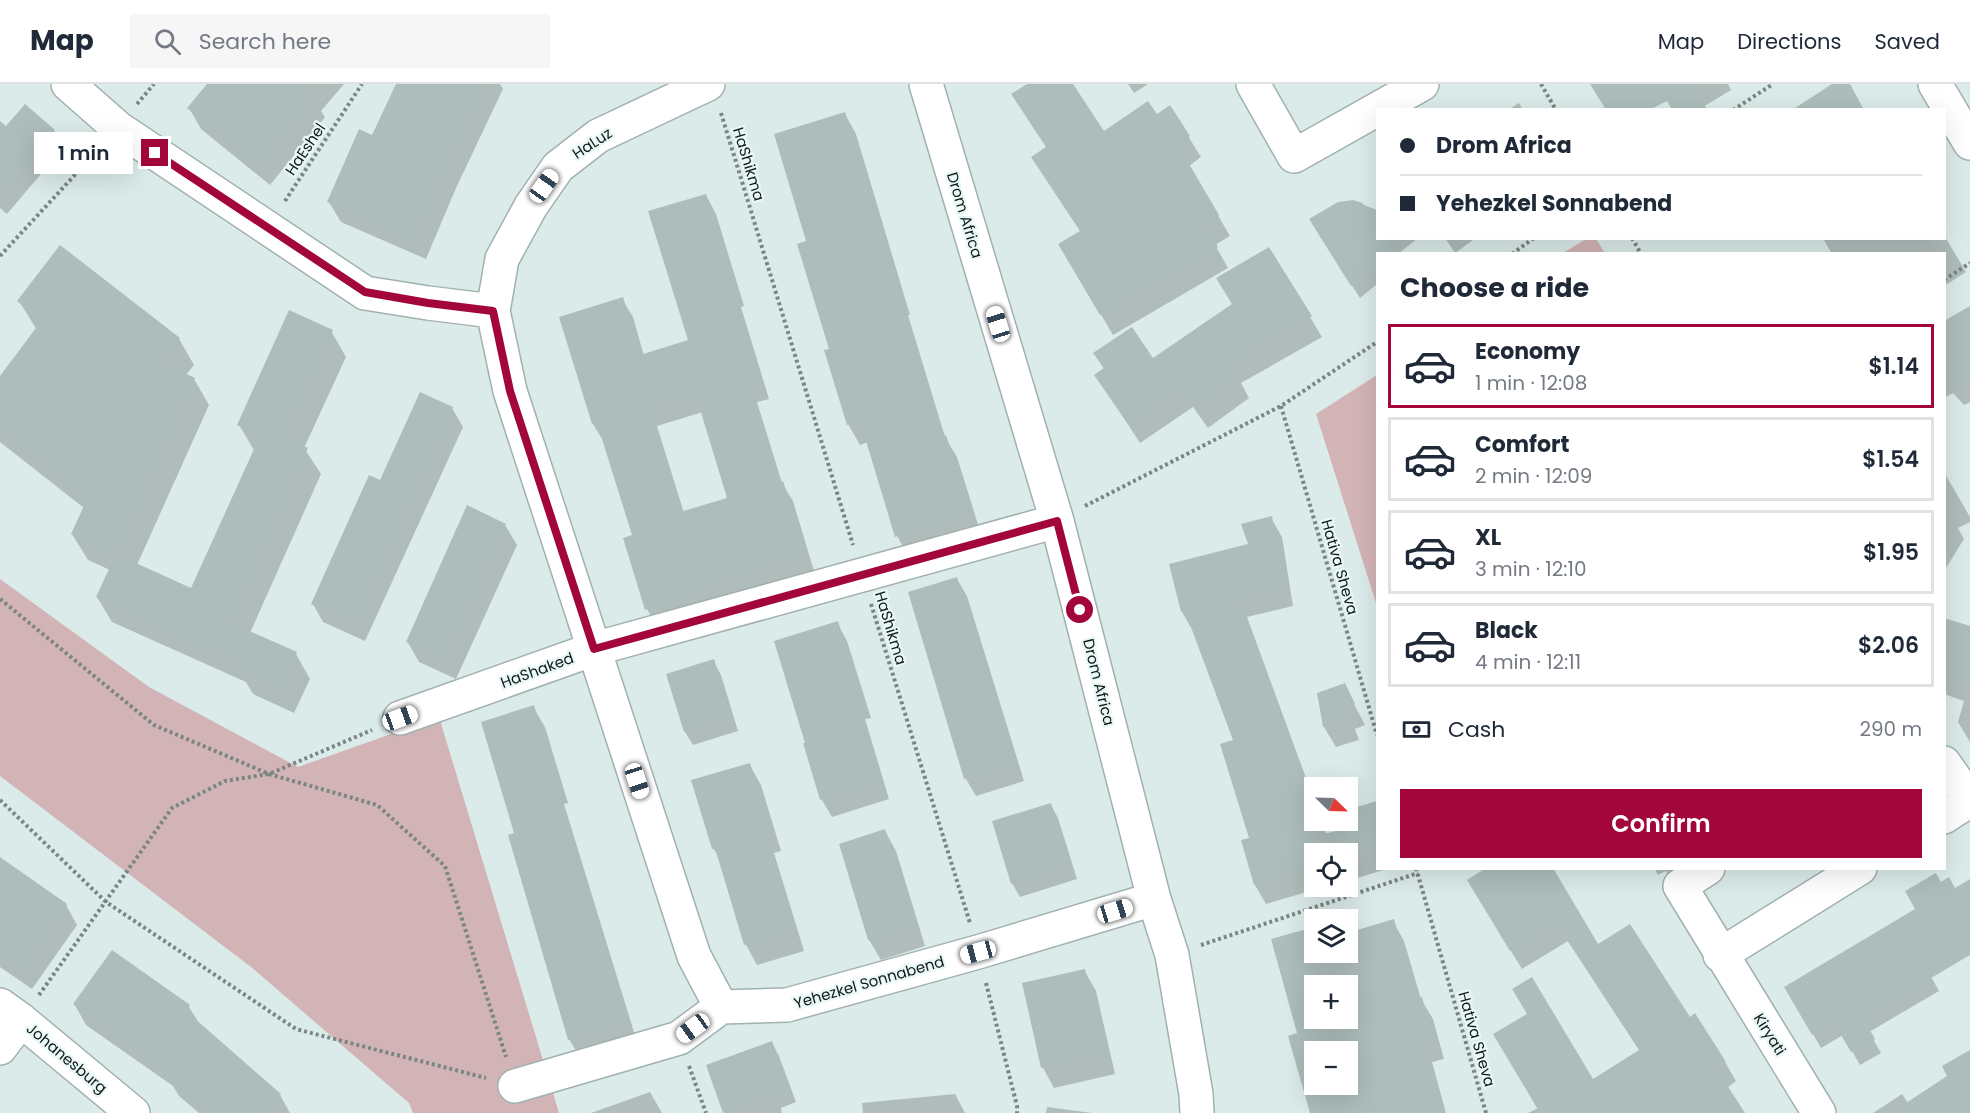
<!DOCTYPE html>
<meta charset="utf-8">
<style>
:root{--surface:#fff;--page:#f6f6f7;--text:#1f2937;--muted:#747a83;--line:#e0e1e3;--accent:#a3063a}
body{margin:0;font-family:Poppins,sans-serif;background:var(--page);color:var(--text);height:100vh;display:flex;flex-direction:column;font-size:22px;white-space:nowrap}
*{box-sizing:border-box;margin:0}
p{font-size:20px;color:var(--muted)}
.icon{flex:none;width:33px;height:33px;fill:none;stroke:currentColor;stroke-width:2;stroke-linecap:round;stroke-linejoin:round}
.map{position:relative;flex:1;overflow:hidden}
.panel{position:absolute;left:1376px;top:168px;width:570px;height:618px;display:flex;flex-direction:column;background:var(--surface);border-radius:0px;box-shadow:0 6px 24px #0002}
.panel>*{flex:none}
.hud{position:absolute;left:1376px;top:24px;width:570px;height:132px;border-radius:0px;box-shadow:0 6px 24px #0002;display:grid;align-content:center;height:132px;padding:0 24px;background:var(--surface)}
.needle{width:39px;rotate:113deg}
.tools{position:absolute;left:1304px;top:693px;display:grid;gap:12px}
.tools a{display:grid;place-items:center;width:54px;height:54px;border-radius:0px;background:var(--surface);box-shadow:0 6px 24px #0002;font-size:30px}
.end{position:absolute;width:27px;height:27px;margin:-14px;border:8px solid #a3063a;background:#fff;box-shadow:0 0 0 3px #fff}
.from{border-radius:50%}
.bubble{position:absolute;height:42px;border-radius:0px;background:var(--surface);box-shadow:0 6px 24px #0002;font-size:20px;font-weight:600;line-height:42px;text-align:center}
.car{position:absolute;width:18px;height:36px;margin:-18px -9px;border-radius:8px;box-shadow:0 0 4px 2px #0007;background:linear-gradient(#fff 24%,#345 0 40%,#fff 0 76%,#345 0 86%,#fff 0)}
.hud b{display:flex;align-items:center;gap:21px;height:57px;font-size:22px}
.hud b+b{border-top:2px solid var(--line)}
.hud i{width:15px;height:15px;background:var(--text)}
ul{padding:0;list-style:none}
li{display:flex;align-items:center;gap:18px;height:84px;margin:0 12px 9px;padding:0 12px;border:3px solid var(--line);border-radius:0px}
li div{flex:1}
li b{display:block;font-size:22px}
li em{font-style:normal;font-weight:600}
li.selected{border-color:var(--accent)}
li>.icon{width:54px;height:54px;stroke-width:1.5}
h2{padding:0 24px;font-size:27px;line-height:72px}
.pay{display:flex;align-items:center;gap:15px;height:66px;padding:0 24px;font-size:22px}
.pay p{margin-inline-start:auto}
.action{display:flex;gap:12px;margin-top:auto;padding:12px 24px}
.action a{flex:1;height:69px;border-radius:0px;background:var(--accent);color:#fff;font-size:24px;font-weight:600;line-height:69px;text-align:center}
header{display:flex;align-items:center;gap:36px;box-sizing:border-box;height:84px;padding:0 30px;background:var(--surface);border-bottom:2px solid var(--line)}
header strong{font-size:28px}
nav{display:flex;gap:33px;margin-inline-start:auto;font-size:21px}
.search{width:420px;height:54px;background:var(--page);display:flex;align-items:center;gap:15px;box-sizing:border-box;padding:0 21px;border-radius:0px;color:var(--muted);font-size:22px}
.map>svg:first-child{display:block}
.green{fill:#d3b4b6}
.shadow{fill:#0003;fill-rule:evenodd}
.building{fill:#adbdbc;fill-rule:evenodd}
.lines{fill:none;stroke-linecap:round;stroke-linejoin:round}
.minor-casing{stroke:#a1b1b0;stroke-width:36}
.path{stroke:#7a8584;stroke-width:4;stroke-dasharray:3 3;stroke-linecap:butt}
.minor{stroke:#fff;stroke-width:33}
.route{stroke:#a3063a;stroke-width:8}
.labels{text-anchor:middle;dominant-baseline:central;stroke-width:4.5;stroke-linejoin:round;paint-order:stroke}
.street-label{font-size:15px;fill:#121717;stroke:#e8f8f7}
</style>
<header>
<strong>Map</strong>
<div class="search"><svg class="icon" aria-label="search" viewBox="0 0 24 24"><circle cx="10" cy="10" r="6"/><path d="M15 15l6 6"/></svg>Search here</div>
<nav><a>Map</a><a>Directions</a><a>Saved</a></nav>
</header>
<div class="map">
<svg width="1970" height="1029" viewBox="0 0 1970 1029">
<rect width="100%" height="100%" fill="#dbebe9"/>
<path class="green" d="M1586,155h10l9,14h-42z
M1377,291v231l-61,-192z
M0,495l149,108 149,80 141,-50 120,396h-146l-4,-10 -158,-136 -251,-191z"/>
<path class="shadow" d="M209,0h135l-23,27 4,6 -55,68 -69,-56 -12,-21z
M397,0h103l3,5 -47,99 -30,71 -85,-37 -12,-20 43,-65z
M1027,0h45l31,49 53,-17 14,-9 31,50 -12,9 41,70 -15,9 13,23 -115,67 -53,-90 21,-13 -34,-84z
M1128,0h20l-14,9z
M1680,0h48l3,6 -33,20z
M1519,19l4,7h-15z
M845,30l11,20 54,181h-2l37,122 12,20 24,77 -72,23 -12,-21 -29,-94 -8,3 -12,-21 -40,-182z
M0,37l7,6 47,4 9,17 -56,66 -7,-6z
M706,111l10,19 28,92 -3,1 28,92 -12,3 25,81 11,18 21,70 -157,56 -10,-18 -14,-73 -29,-94 -11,-18 29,-125 11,18 11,39 46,-15zM703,328l26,87 -45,14 -27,-87z
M1353,117l24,9v28h41l-20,16h-21v30l-17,14 -42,-65z
M1944,151l22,37 -22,14v-32h-112l-8,-14 3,-2h117z
M1445,154h31l-21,15z
M19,217l160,38 15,26 -8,10 8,4 15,26 -72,160 55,25 62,-140 -15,-25 92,-94 15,26 -42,91 17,26 -71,159 46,21 14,25 -16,34 -41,-19 -7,-12 -134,-60 -15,-25 13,-27 -22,-10 -16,-26 12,-26 -84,-66v-64l37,-48z
M1970,224v94l-6,3 -11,-12 -9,5v-76z
M1310,233l12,20 -81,46 8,15 -41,30 -15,-21 -53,36 -44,-68 8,-6 -9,-15 58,6z
M452,324l11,19 -98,214 -42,-19 -10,-18z
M1944,388l26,45v5l-12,6 6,11 -20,32z
M1271,434l11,19 11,69 -46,11 63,172 4,14v17h5l8,15 15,-4 5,-11v-9l30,-7v64l10,1 -40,12v-27h-33v32h13l-61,18 -11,-19 -13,-44 9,-2 -17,-98 -41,-110 -11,-19 67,-67z
M505,441l12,20 -61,134 -37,-17 -12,-21z
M957,495l10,17 57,185 -48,15 -10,-17 -56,-186z
M1944,536l26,8v114l-12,-20 6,-21 -20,-7z
M837,539l10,18 24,77 -6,1 24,80 -57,18 -10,-17 -18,-56h3z
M713,577l8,14 17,56 -45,14 -8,-13z
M1344,601l21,40 -10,4 4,11 -23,7 -12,-20 -6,-33z
M533,623l12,20 23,76 -4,1 73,238 -56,17 -12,-20 -53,-205z
M749,680l12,21 20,66 -7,2 30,98 -47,14 -11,-20 -26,-86 -7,-11z
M1051,721l7,13 19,61 -57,18 -8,-14z
M885,747l11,20 29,95 -44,14 -12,-20 -29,-95z
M0,775l66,46 11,20 -45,64 -32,-22z
M1489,784l109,78 92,73 35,43 11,19 -9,7 16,25h-215l65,-32 47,-30 -72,-110 -46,28 -42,-69z
M1654,784h44l-25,15 -7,-12 -8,4z
M1899,836l40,71 -70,41 12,21 -21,12 -17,-30 -22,13 -35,-61z
M1393,837l11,20 17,58 12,20 11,40 -12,3 14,51h-135l-12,-79 15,-105v23h33v-18zM1314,902h33v32h-33zM1314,968h33v32h-33z
M112,868l77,55 11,18 80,70 10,18h-91l-20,-17 -6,-10 -87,-61 -11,-20z
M1084,886l12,21 19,83 -61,14 -11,-20 -19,-84z
M772,959l7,13 17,46 -15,6 1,5h-57l-17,-47z
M1970,967v62h-97l29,-19 6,9 41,-27z
M650,1008l12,21h-71z
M955,1010l10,19h-102l-1,-10z
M1047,1023l45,6h-46z"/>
<path class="building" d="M207,0h93l14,11 -56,71 -71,-58z
M396,0h88l-39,83 -31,73 -87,-38 32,-73 13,6z
M1027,0h46l31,47 44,-30 9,13 13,-9 20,31 -12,9 41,70 -14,9 13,23 -118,68 -42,-71 22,-13 -49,-74 15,-10 -35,-53z
M1590,0h116l-9,4 10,22h-35l-5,-9 -18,9h-43z
M1832,0h18l14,26h-72z
M25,20l30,26 -55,64v-61z
M845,28l55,182 -3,1 44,142 5,-2 25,79 -76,23 -35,-116 -13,4 -23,-75 5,-1 -32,-105 9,-3 -32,-107z
M706,110l29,94 -3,1 28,91 -12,4 30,99 5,-2 22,72 -100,31 2,7 -62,19 -22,-72 9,-3 -35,-112 -5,1 -33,-107 64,-20 17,58 48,-15 -40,-129zM694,309l2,7 1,-1 30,99 -47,14 -32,-105z
M1353,116l9,3 10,10 5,8v17h32l-19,16h-13v10l-26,22 -42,-67 29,-17z
M60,161l120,93 -19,24 34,16 -79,176 -45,-20 17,-37 -88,-68v-53l42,-56 -25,-19z
M1269,163l43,69 -83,47 10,14 -44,31 -15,-20 -52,36 -34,-49 10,-7 -11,-15 39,-26 21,31 79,-54 -16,-26z
M1970,222v72l-26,15v-72z
M289,226l44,20 -49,107 24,11 -79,174 68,30 -17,37 -44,-20 4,-7 -144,-65 20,-43 75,34 69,-152 -23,-11z
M420,308l33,15 -98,217 -44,-20 58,-129 11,5z
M467,421l39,19 -61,135 -39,-17z
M1272,432l11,71 -46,11 63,170 13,51 6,1 5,14 16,-4 -1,-10h8v-10l30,-9v48l-30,9v-4h-33v14l-60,17 -13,-45 8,-2 -29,-94 13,-4 -48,-129 -4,1 -12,-48 79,-20 -7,-20z
M957,493l58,187 -51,15 -56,-187z
M1944,534l26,8v61l-26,-8z
M838,537l24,79 -6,2 24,80 -60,18 -17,-57h2l-31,-102z
M714,575l18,58 -48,15 -18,-58z
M1345,599l10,21 -11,5 4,11 -25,7 -6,-34z
M534,621l24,78 -4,1 73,237 -59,19 -60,-205 6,-2 -33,-111z
M750,679l20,67 -6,2 30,99 -50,14 -29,-97 -3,1 -21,-69z
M1051,719l19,63 -59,18 -19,-63z
M885,745l30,97 -47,14 -29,-96z
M0,773l67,47 -47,66 -20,-14z
M1486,784h67l45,76 32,-20 60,93 5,-4 31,49 -10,6 29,45h-205l-47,-79 34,-20 -15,-25 20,-12 61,102 46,-29 -83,-127 -46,28 -43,-71z
M1936,789l5,9 8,-5 6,11 15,-9v76l-107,63 12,21 -24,13 -17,-29 -22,12 -28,-48 131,-78 -10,-18z
M1394,835l22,80 6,-2 12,42 -12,3 19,71h-131l-22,-77 9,-3 -26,-94 43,-12v25h33v-19zM1314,902h33v32h-33zM1314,968h33v32h-33z
M112,866l78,55 -4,6 95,83 -17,19h-56l-43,-38 3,-3 -95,-68z
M1085,885l19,85 -63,14 -19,-85z
M772,957l17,47 -66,25 -17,-48z
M1970,966v63h-79l56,-37 -5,-10z"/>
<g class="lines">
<defs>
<path id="minor" d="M68,0l50,44 247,165 63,10 65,8 17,80 184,565 27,51 66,-2 191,-53 176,-53
M926,0l131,437 97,378 18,56 24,139 1,19
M1253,0l41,72 128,-72
M1935,0l35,59
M493,227l9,-52 29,-53 27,-39 40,-31 110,-52
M400,634l194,-69 463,-128
M1944,679l26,37
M1944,733l26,-17
M1708,784l-28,18 139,227
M1720,871l140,-87
M0,921l21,15 112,93
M0,964l21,-28
M515,1002l164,-48 42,-31"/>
</defs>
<use href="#minor" class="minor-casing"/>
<path class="path" d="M1541,0l15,26
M137,20l17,-20
M1733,26l40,-26
M721,29l132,432
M285,117l77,-117
M1632,154l9,16
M1512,170l22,-16
M0,172l97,-105
M1944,196l26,-17
M1281,322l96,329
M1085,422l196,-100 96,-64
M0,515l154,126 115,49 108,31 68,61 61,191
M871,520l99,319
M0,716l106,102 190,127 190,49
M1416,784l70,245
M1201,861l217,-72
M986,899l31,123v7
M39,911l133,-187 53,-27 44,-7 103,-44
M689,982l17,47"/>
<use href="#minor" class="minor"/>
</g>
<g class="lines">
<path class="route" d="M155,69l210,139 63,11 65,8 17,80 84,258 463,-128 23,89"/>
</g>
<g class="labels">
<g class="street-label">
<text transform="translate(592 59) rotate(-33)">HaLuz</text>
<text transform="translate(305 65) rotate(-56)">HaEshel</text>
<text transform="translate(749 80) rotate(73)">HaShikma</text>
<text transform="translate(965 131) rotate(73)">Drom Africa</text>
<text transform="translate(1340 483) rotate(74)">Hativa Sheva</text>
<text transform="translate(891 544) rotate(73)">HaShikma</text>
<text transform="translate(537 586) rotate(-20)">HaShaked</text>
<text transform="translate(1099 598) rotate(76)">Drom Africa</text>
<text transform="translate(869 898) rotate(-16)">Yehezkel Sonnabend</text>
<text transform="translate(1770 950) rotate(58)">Kiryati</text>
<text transform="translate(1477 955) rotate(74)">Hativa Sheva</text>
<text transform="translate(67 974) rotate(40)">Johanesburg</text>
</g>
</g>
</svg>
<div class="tools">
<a><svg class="needle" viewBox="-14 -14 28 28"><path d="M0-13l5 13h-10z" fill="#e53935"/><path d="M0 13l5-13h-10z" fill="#747a83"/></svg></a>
<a><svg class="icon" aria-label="locate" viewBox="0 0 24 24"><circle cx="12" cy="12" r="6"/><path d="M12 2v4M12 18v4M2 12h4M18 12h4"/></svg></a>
<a><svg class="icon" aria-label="layers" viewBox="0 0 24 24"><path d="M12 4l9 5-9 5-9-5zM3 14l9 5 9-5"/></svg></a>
<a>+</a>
<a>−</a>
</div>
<i class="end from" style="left:1080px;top:526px"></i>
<i class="end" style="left:155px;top:69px"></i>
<div class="bubble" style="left:34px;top:48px;width:99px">1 min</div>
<i class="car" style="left:544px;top:102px;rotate:35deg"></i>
<i class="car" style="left:998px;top:240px;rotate:343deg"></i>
<i class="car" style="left:400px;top:634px;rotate:70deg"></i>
<i class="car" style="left:637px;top:697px;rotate:162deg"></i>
<i class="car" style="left:1115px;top:827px;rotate:73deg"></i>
<i class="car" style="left:978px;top:868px;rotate:255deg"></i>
<i class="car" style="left:693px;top:944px;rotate:234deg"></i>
<div class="hud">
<b><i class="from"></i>Drom Africa</b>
<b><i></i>Yehezkel Sonnabend</b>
</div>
<section class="panel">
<h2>Choose a ride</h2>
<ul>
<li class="selected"><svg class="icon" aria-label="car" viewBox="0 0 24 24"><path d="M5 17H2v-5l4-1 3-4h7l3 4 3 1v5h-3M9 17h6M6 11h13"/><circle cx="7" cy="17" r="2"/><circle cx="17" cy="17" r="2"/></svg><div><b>Economy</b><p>1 min · 12:08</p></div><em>$1.14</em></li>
<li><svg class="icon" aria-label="car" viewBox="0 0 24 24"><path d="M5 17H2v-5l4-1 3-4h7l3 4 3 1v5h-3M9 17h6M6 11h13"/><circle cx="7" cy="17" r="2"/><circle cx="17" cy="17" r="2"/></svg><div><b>Comfort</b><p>2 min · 12:09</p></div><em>$1.54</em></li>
<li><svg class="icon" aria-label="car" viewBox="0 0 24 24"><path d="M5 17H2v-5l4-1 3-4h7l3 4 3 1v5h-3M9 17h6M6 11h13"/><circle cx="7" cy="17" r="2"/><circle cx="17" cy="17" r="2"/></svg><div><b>XL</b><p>3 min · 12:10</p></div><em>$1.95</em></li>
<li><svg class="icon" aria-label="car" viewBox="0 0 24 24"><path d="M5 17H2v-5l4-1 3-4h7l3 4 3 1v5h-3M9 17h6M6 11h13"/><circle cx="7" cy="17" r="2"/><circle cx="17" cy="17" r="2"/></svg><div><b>Black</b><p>4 min · 12:11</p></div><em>$2.06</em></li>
</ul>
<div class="pay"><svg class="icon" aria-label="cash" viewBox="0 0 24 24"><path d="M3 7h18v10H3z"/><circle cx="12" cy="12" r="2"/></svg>Cash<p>290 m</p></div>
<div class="action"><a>Confirm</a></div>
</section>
</div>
